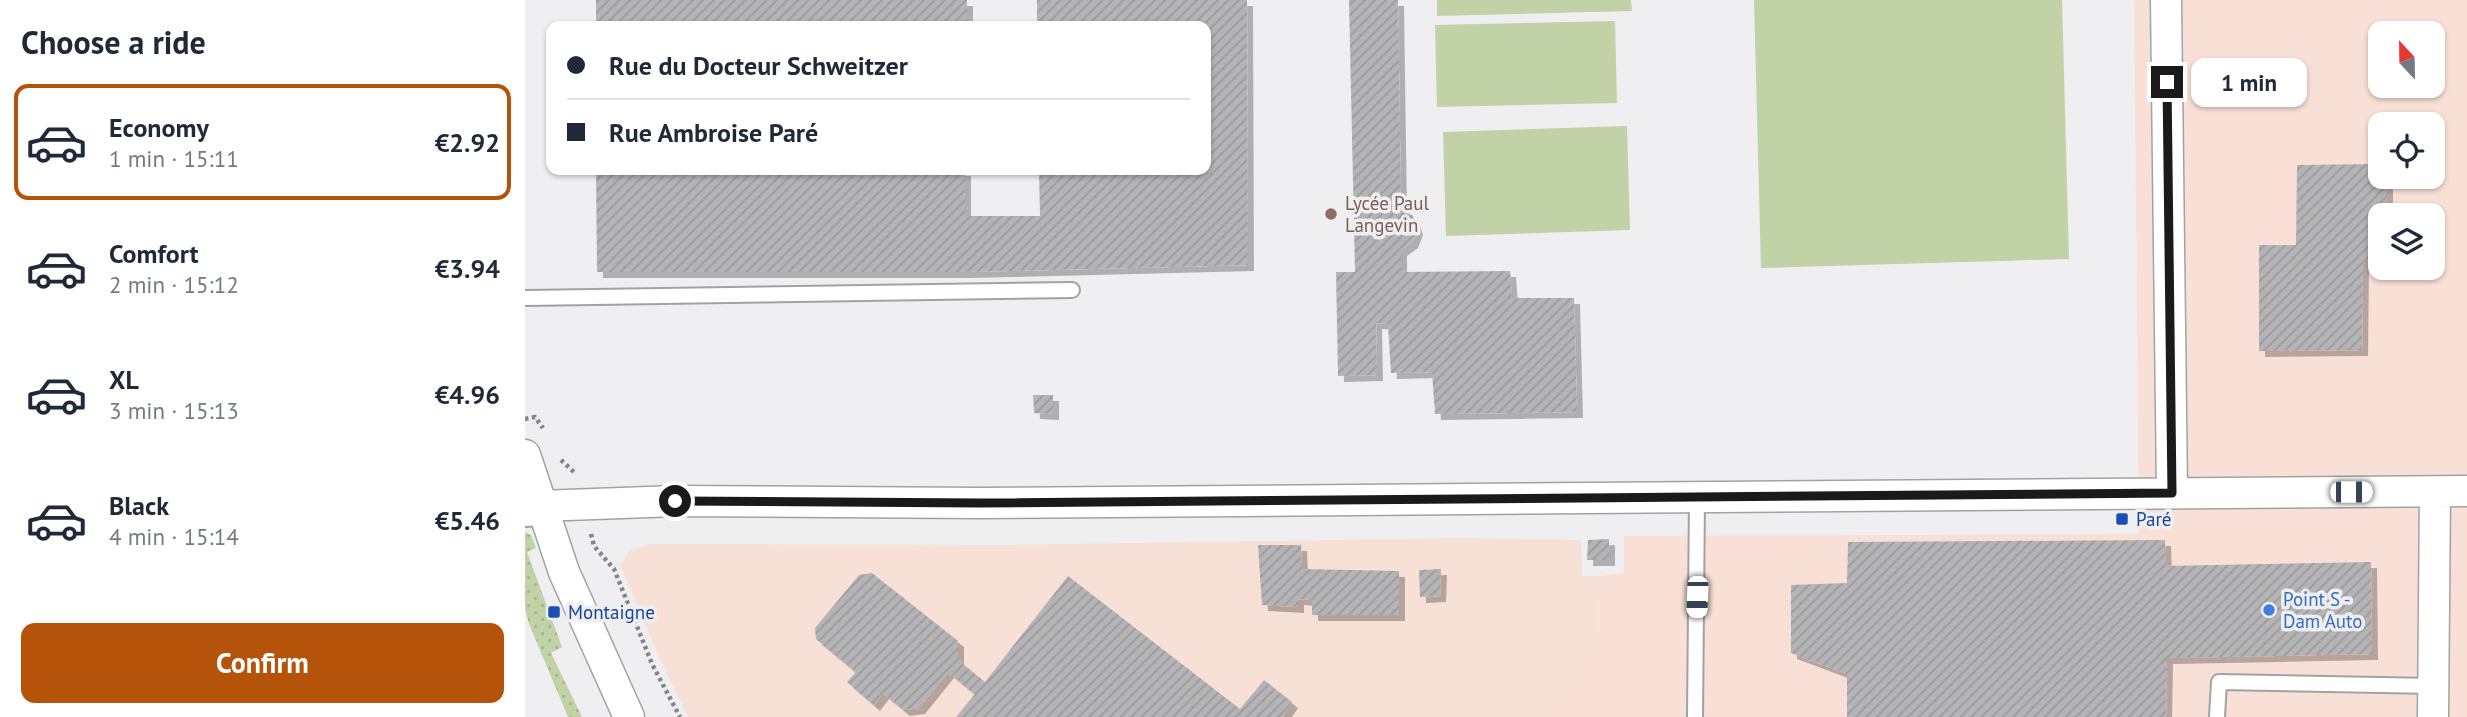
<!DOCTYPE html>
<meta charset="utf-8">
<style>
:root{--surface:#fff;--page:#f2f2f3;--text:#1f2937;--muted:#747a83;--line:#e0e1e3;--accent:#b45309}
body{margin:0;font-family:"PT Sans",sans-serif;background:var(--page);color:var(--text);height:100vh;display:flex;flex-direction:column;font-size:26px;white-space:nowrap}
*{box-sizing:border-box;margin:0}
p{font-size:23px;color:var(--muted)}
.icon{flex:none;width:38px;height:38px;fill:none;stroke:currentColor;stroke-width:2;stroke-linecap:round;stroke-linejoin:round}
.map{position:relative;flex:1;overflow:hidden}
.drawer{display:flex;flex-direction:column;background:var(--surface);width:525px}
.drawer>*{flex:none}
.top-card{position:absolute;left:21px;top:21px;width:665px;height:154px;border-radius:14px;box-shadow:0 2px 5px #0004;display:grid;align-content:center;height:154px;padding:0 21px;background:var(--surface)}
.needle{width:46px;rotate:338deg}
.fabs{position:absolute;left:1843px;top:21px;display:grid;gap:14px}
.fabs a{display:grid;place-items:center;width:77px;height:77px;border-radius:14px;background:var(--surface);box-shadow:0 2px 5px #0004;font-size:35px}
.end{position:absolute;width:32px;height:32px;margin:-16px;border:9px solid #1a1a1b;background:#fff;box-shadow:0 0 0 4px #fff}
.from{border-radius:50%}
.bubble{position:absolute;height:49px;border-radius:14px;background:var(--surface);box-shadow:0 2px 5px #0004;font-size:23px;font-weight:700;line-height:49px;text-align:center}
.car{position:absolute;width:21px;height:42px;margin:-21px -10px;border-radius:9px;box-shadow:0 0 5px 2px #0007;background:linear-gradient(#fff 24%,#345 0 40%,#fff 0 76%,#345 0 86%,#fff 0)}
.top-card b{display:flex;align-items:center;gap:24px;height:66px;font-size:26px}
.top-card b+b{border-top:2px solid var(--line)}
.top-card i{width:18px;height:18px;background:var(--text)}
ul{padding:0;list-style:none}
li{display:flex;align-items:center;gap:21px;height:116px;margin:0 14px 10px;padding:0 7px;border:4px solid transparent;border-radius:14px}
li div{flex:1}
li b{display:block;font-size:26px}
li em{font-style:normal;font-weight:700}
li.on{border-color:var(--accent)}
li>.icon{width:63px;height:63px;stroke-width:1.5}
h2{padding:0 21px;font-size:32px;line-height:84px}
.button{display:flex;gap:14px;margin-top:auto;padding:14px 21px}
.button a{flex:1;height:80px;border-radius:14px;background:var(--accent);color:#fff;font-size:28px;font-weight:700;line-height:80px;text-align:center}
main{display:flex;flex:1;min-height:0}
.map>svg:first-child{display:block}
.commercial{fill:#f9e0d7;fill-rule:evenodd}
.industrial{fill:#f7e0d5}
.grass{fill:url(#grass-dots)}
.pitch{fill:#c0d2a6}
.building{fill:url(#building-hatch);filter:url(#shadow)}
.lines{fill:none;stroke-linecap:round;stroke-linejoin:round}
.service-casing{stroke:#a1a2a4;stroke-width:18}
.minor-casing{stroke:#a1a2a4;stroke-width:33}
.secondary-casing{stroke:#a1a2a4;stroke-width:42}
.path{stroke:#858587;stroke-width:4.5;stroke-dasharray:3.5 3.5;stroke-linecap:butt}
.service{stroke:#fff;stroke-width:14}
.minor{stroke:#fff;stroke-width:30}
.secondary{stroke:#fff;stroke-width:38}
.route{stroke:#1a1a1b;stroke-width:9}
.education-dot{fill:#8d6e63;stroke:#efeff2;stroke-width:2.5}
.transit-dot{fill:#1a4fb4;stroke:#efeff2;stroke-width:2.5}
.shop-dot{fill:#3f7fe0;stroke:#efeff2;stroke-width:2.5}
.labels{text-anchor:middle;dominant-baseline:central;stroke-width:7;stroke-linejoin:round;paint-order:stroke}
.education-label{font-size:19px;fill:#785e54;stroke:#efeff2;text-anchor:start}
.transit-label{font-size:19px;fill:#164399;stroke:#efeff2;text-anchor:start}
.shop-label{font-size:19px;fill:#366cbe;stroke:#efeff2;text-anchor:start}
</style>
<main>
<section class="drawer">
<h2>Choose a ride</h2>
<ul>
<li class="on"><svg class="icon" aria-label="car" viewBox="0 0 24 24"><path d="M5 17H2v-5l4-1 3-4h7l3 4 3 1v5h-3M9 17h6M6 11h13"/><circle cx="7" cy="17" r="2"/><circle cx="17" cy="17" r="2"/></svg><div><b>Economy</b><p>1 min · 15:11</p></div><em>€2.92</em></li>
<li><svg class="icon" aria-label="car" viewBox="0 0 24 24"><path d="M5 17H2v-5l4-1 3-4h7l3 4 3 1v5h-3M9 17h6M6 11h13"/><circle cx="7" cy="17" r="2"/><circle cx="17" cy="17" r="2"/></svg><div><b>Comfort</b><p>2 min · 15:12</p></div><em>€3.94</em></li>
<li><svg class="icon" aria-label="car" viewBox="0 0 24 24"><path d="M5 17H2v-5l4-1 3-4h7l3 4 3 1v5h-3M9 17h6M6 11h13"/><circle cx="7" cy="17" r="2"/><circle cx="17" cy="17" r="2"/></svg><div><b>XL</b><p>3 min · 15:13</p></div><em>€4.96</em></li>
<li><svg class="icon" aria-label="car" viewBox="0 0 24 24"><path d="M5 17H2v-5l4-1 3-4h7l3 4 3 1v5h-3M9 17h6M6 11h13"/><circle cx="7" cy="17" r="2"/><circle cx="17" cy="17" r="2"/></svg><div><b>Black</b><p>4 min · 15:14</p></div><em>€5.46</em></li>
</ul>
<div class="button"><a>Confirm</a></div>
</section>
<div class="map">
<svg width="1942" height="717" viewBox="0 0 1942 717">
<defs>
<pattern id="grass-dots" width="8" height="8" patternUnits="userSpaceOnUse" patternTransform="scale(1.75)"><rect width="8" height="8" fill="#c0d2a6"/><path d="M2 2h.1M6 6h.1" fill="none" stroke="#a4b48e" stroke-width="1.8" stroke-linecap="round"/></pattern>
<pattern id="building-hatch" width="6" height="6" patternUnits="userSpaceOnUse" patternTransform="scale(1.75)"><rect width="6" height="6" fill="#b4b3b5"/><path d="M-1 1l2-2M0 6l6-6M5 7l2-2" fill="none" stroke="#9a999b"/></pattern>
<filter id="shadow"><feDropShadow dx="6" dy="6" stdDeviation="0" flood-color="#0004"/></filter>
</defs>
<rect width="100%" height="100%" fill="#efeff2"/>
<path class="commercial" d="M1609,0h333v717h-920l52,-67 1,-74 24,-3v-37l515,-2zM1855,33h53v53h-53zM1855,124h53v53h-53zM1855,215h53v53h-53z"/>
<path class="industrial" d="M936,538l120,2 1,36h18l-1,74 -52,67h-859l-28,-57 -40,-96 10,-13 20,-7 356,1z"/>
<path class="grass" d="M0,532l6,3 5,13 -9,4 35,95 -11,6 31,64h-14l-39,-93 -4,-15z"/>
<path class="pitch" d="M912,0h194l1,11 -195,5z
M1229,0h308l7,259 -308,9z
M1090,21l2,82 -180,4 -2,-82z
M1102,126l3,104 -184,6 -3,-104z"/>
<path class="building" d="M71,0h371v26h-371z
M512,0h210l1,265 -284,7h-367l-1,-102h369v46h75l-1,-46h167v-144h-169z
M824,0h49l3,208 12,8 4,13 -5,13 -11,8v22l109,-1 2,27h62l3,114 -142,2 -3,-42 -41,1 -3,-49 -12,-1 1,52 -39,1 -2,-104h19z
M1855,164v13h7v38h-7v44h-17l-1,91 -103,1v-106h37l1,-80z
M508,395h20v19l-19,-1z
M1084,539v21h-22l1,-20z
M1640,540l1,26 205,-4 1,92 -205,4 -1,59h-319v-43l-56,-21v-68l56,-2 1,-41z
M733,545h43l1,24 97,2v44h-87v-15l-14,-1v8l-36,-2z
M916,569l-1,27 -20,1 -1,-27z
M347,573l86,68v19l27,22 83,-106 172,133 24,-29 28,22 -10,15h-326l19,-23 -27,-22 -29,36 -15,2 -21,-17 -9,12 -27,-23 9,-10 -40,-33 -1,-11 44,-53z"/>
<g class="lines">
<defs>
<path id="service" d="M0,298l547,-8
M1170,717l2,-220
M1692,717l2,-35 214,4"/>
<path id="minor" d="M1641,0l6,493
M0,455l39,117 65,145
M15,506l135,-5 304,2 1488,-12
M1908,717l2,-225"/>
<path id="secondary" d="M0,507l15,-1"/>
</defs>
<use href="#service" class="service-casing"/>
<use href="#minor" class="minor-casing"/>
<use href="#secondary" class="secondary-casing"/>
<path class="path" d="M0,419l10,-2 8,11
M36,460l14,13
M66,534l3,12 20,23 38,95 28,53"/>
<use href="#service" class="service"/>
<use href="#minor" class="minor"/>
<use href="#secondary" class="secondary"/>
</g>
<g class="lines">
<path class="route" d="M150,501l304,2 1193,-10 -5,-411"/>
</g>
<circle class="education-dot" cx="806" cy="214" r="7"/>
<g class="transit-dot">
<rect x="1590" y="512" width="14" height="14" rx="3.5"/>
<rect x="22" y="605" width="14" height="14" rx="3.5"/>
</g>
<circle class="shop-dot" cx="1744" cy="610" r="7"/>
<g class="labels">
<g class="education-label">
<text x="820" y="203">Lycée Paul<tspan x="820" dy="22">Langevin</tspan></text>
</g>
<g class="transit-label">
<text x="1611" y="519">Paré</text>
<text x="43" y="612">Montaigne</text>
</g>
<g class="shop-label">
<text x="1758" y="599">Point S -<tspan x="1758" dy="22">Dam Auto</tspan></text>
</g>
</g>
</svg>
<div class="fabs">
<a><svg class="needle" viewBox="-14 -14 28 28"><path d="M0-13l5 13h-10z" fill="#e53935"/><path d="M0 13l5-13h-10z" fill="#747a83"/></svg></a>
<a><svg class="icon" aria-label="locate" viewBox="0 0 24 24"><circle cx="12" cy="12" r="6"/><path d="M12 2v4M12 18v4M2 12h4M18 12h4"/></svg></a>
<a><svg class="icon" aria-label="layers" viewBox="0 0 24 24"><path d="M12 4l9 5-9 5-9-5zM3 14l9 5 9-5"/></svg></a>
</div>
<i class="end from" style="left:150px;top:501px"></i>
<i class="end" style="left:1642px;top:82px"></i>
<div class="bubble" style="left:1666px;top:58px;width:116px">1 min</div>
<i class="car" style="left:1826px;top:492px;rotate:90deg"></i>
<i class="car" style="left:1172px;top:597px;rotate:182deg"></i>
<div class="top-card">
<b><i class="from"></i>Rue du Docteur Schweitzer</b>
<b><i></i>Rue Ambroise Paré</b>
</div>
</div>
</main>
